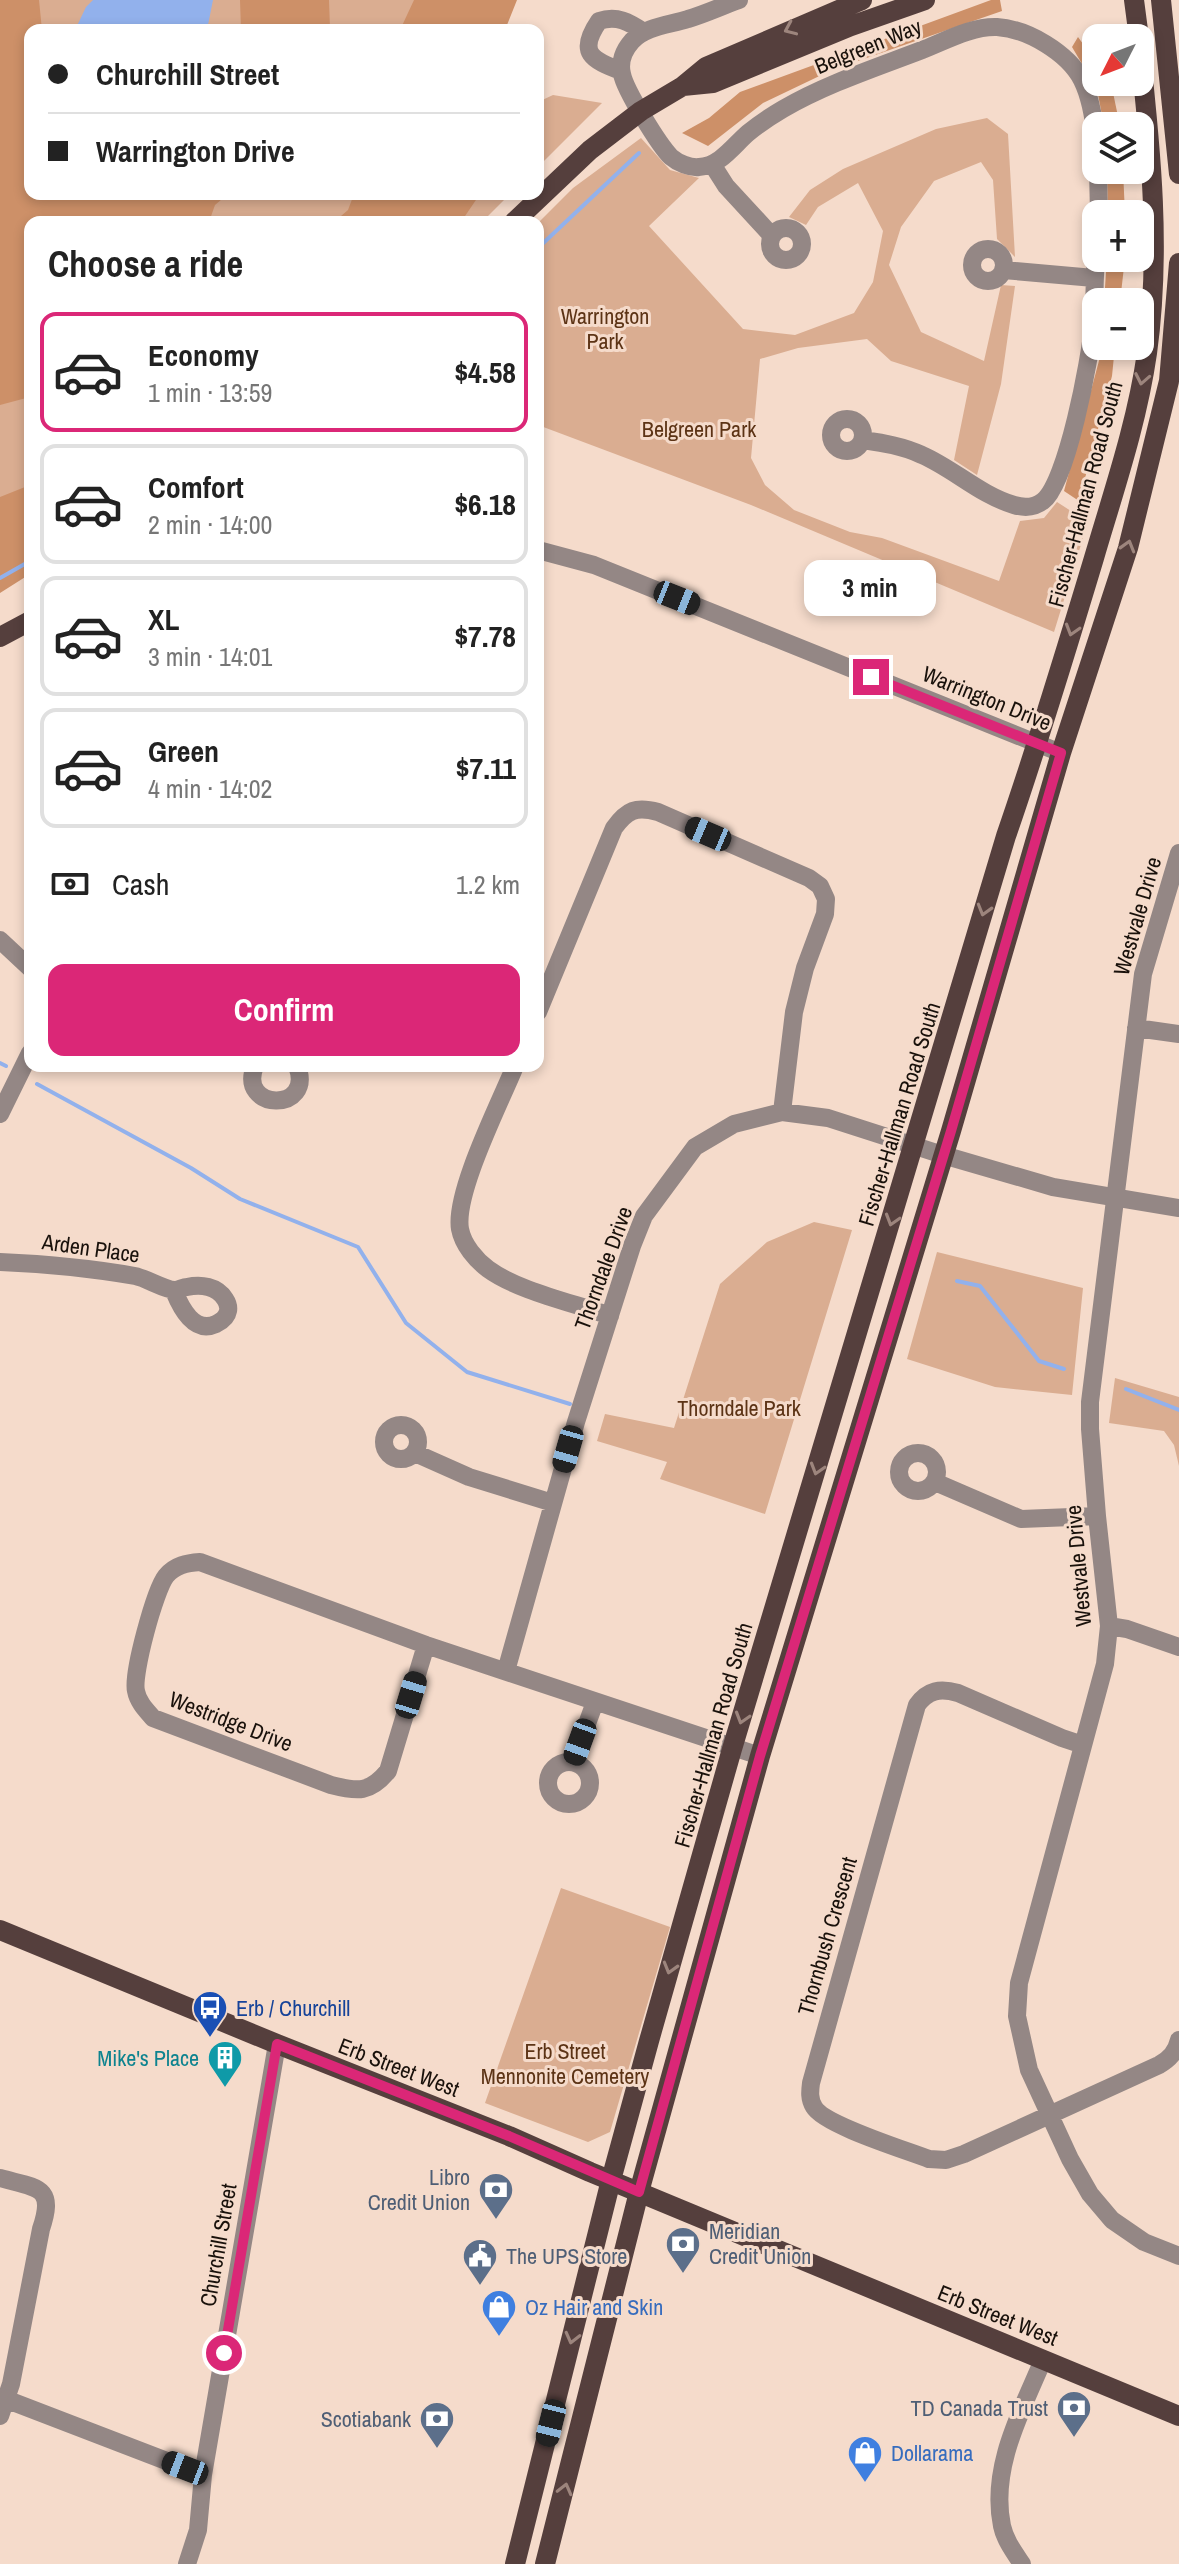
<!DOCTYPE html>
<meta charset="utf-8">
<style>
:root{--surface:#fff;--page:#f2f2f2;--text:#222;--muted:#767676;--line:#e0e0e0;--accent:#db2777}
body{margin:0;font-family:"Archivo Narrow",sans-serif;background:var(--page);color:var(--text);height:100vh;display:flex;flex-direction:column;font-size:30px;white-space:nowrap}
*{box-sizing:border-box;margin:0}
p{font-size:26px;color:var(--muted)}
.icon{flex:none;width:44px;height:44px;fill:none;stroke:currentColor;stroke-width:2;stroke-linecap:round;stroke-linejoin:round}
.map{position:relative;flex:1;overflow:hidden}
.sheet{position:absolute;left:24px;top:216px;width:520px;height:856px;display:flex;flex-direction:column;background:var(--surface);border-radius:16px;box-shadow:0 4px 12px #0003}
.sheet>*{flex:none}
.top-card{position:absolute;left:24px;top:24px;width:520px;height:176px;border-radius:16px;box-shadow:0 4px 12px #0003;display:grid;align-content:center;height:176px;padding:0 24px;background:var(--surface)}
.needle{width:52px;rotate:228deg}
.buttons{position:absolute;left:1082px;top:24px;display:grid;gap:16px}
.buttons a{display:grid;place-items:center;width:72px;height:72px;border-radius:16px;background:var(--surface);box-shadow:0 4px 12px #0003;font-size:40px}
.end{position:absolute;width:36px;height:36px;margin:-18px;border:10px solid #db2777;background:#fff;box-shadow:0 0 0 4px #fff}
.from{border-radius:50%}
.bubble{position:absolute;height:56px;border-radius:16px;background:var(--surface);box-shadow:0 4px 12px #0003;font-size:26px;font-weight:700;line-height:56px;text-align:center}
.car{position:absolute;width:24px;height:48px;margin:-24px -12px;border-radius:10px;box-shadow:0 0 6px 2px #0007;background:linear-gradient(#222 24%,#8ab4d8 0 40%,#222 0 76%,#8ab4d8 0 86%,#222 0)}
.top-card b{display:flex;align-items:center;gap:28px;height:76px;font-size:30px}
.top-card b+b{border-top:2px solid var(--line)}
.top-card i{width:20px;height:20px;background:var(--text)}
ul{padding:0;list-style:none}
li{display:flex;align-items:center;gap:24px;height:120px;margin:0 16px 12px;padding:0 8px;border:4px solid var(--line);border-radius:16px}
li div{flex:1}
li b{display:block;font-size:30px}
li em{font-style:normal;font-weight:700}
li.on{border-color:var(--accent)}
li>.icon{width:72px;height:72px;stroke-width:1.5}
h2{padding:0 24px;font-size:36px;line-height:96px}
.pay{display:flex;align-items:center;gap:20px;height:88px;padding:0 24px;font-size:30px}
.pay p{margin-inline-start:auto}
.button{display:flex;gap:16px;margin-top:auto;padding:16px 24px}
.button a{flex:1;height:92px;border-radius:16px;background:var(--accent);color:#fff;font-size:32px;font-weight:700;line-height:92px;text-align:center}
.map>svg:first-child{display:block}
.green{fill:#daad91}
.forest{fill:#cd9068}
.water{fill:#92b1ec}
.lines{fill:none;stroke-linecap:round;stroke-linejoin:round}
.stream{stroke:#92b1ec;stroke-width:4}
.minor{stroke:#948785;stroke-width:18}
.major{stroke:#553f3d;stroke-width:20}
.oneway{stroke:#9d857d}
.route{stroke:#db2777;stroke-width:10}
.labels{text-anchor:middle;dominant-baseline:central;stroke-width:6;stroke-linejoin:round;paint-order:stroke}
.street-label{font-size:22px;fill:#19110b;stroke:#f5dbcb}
.park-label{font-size:22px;fill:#5c3315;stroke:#f5dbcb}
.transit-label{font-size:22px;fill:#164399;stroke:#f5dbcb;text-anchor:start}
.culture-label{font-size:22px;fill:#0d838f;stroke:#f5dbcb;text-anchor:end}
.service-label{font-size:22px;fill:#4e5e75;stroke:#f5dbcb;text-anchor:end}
.shop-label{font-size:22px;fill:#366cbe;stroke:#f5dbcb;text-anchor:start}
</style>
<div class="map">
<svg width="1179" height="2564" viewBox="0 0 1179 2564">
<rect width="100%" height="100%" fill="#f5dbcb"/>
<path class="green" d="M0,0h503l-8,30h-465v164h480l-28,28h-452v330l-30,18z
M553,95l49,8 -64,64v-65z
M987,118l21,16 7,123 -18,-18 -4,-59 -12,-18 -47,19 -33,46 -12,38 32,67 63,29 17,-76 14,1 -14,98 -24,91 -23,-15 15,-74 -78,-25 -24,-22 -69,9 -38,11 -9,99 14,27 29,25 56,22 32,6 117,43 21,-60 24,-3 13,-16 31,20 -34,110 -303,-127 -213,-80v-202l35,-35 68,-50 29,32 29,8 -50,48 94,103 52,6 59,-22 19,-31 10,-51 -25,-48 -40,24 -12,18 -17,-8 21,-27 33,-21 93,-40z
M814,1222l38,8 -87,284 -105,-35 7,-17 -70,-21 8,-27 69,14 46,-144 47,-42z
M937,1252l146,36 -11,107 -77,-8 -88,-28z
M1115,1378l64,19v69l-5,-21 -10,-14 -55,-8z
M561,1888l109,39 -60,205 -22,10 -103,-39z"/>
<path class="forest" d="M0,0h39l3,30h-12v164h198l-13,11 -6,17h-179v175l-30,8z
M240,0h89l1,28 -89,2z
M414,0h103l-12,30h-105z
M991,0h9l2,11 -170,59 -69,33 -55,43 -26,-13 27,-15 31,-26z
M1078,37l18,25v20l15,1 9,43h-16l-7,-37 -25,-42z
M1107,170h16l2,44h-17z
M354,194h126l-19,28h-127l14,-12z
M1107,258h18l-5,44h-16z
M1101,346h14l-3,30 -33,125 -15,-10 36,-134z
M30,485v89l-30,19v-96z"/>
<path class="water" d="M93,0h120l-6,30h-132l11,-23z"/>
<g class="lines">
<path class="stream" d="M538,248l101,-95
M0,578l30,-17
M0,1063l6,3
M37,1084l154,84 49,31 118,48 48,76 61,49 103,32
M957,1281l23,5 59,75 25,8
M1126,1389l53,21"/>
<path class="minor" d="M739,0c-17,6 -34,14 -51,19 -18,6 -42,7 -56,22 -8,9 -13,21 -10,33 3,16 37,71 49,83 7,6 19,11 28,10 21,-1 34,-21 49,-34 10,-8 23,-17 35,-24 43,-25 92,-41 139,-59 23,-9 50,-24 75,-23 31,2 71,26 85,53 9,18 12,39 14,59
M621,71c-29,-11 -44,-18 -22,-50 18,-6 30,1 45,11
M712,164l14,22 46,50
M1098,170l1,44
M770 244a16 16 0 1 1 32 0a16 16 0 1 1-32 0Z
M972 265a16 16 0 1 1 32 0a16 16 0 1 1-32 0Z
M1003,270l91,8
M831 435a16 16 0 1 1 32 0a16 16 0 1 1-32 0Z
M863,440c20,3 40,6 59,15 32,14 58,40 92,50 10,3 20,3 29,-4 24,-18 47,-142 50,-175 2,-23 1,-45 3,-68
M538,550l56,15 467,188
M1179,853l-36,121 -53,428v27l7,87 12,110 -4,38 -86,319 -2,33 12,54 41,89 20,35 22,26 32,22 35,14
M0,940l30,28
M538,1012l76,-184c13,-18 22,-22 44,-16l151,66 11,8 6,13 -1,15 -20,54 -11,44 -12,100
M1136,1028l43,6
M255,1066c-18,45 60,47 42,0
M515,1066c-15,37 -61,127 -55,163 3,16 16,31 28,40 30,22 86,34 122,47
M0,1114l30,-61
M0,1262c46,2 90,6 135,14 11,2 30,14 40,14 4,0 8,-3 12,-3 14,-3 30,-1 38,12 2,3 4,7 3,12 -1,6 -6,10 -12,13 -22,10 -35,-16 -42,-33
M384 1442a17 17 0 1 1 34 0a17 17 0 1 1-34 0Z
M899 1472a19 19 0 1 1 38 0a19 19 0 1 1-38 0Z
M415,1453l54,24 84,26
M935,1482l86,37 76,-3
M1109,1626l18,3 52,18
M426,1645l-38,126c-18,22 -30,21 -57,14l-178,-67c-7,-8 -15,-16 -17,-27 -4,-17 19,-101 30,-115 9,-11 21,-13 34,-14l226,83 334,111
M506,1671l70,-249 56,-176 12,-30 51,-69 39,-23 48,-12 46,6 115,37 110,32 126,21
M1083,1745l-21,-7 -104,-45c-18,-5 -30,-3 -41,12l-106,378c-1,8 -2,16 3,24 10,18 92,43 115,52l17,1 18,-6 195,-89c11,-6 17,-13 20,-25
M573,1762l22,-60
M548 1783a21 21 0 1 1 42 0a21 21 0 1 1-42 0Z
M0,2178c36,10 56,7 41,51l-30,155 -11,32
M0,2397l203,78 74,-431
M187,2564l11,-34 5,-55
M1022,2564c-8,-12 -17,-24 -20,-38 -12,-58 19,-114 41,-166"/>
<path class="major" d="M1134,0l5,38
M1161,0l18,174
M683,86l30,-3 138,-57 74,-26
M514,222l76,-72 51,-39 42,-25 23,-19 156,-67
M0,637l30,-16
M0,1930l277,114 232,92 81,36 589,244
M515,2564l96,-384 38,-139 83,-292 274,-913c32,-92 60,-185 88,-278 20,-68 43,-135 53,-205 14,-101 4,-202 -7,-302
M545,2564l94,-372 121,-436 191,-625 110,-378 67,-205 41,-167 10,-118"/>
</g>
<defs><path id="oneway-chevron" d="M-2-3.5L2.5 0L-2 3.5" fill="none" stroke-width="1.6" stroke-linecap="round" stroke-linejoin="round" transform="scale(2)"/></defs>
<g class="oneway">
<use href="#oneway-chevron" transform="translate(790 29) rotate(156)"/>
<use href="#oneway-chevron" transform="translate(1142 379) rotate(101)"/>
<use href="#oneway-chevron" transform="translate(1128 546) rotate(-74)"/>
<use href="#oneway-chevron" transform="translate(1072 630) rotate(107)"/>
<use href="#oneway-chevron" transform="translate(984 910) rotate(106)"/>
<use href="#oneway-chevron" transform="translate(892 1220) rotate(107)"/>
<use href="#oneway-chevron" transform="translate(817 1469) rotate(107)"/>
<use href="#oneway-chevron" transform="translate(742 1718) rotate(107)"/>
<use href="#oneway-chevron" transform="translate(670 1968) rotate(106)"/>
<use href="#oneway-chevron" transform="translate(572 2338) rotate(104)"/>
<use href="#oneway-chevron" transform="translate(565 2489) rotate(-76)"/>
</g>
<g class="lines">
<path class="route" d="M224,2353l53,-309 232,92 130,56 121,-436 191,-625 110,-378 -190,-76"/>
</g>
<defs>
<symbol id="bus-pin" viewBox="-11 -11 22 30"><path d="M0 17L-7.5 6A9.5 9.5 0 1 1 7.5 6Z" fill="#1a4fb4" stroke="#f5dbcb"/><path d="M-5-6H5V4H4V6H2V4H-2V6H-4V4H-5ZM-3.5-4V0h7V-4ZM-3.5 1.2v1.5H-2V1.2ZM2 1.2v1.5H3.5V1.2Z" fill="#fff"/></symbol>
<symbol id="building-pin" viewBox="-11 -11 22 30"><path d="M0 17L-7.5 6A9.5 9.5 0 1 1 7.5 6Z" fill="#0f9aa8" stroke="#f5dbcb"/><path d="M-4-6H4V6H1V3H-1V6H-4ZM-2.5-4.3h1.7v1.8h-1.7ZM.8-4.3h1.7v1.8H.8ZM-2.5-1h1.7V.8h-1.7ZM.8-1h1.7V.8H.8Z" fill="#fff"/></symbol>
<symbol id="bank-pin" viewBox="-11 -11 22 30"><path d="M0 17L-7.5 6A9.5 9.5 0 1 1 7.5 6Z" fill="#5c6f8a" stroke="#f5dbcb"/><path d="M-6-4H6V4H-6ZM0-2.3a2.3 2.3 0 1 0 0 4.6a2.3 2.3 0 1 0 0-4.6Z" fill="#fff"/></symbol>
<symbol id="civic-pin" viewBox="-11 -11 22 30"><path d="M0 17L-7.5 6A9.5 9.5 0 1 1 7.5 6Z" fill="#5c6f8a" stroke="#f5dbcb"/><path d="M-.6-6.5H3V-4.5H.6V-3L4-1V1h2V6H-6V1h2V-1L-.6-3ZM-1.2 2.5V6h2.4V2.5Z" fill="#fff"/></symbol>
<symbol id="shop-pin" viewBox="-11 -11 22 30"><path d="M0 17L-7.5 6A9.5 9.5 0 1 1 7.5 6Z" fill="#3f7fe0" stroke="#f5dbcb"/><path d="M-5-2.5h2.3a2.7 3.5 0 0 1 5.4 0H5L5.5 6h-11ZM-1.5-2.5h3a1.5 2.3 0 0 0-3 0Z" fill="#fff"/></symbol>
</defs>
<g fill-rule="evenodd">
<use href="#bus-pin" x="190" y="1988" width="40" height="54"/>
<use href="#building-pin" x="205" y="2038" width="40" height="54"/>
<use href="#bank-pin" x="476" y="2170" width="40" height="54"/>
<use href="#bank-pin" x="663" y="2224" width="40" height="54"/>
<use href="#civic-pin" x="460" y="2236" width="40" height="54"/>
<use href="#shop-pin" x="479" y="2287" width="40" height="54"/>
<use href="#bank-pin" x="1054" y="2388" width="40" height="54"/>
<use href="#bank-pin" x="417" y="2399" width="40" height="54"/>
<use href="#shop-pin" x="845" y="2433" width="40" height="54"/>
</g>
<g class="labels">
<g class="street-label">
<text transform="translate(868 46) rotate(-22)">Belgreen Way</text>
<text transform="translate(1085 494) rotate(-75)">Fischer-Hallman Road South</text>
<text transform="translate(987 698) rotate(22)">Warrington Drive</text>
<text transform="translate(1137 916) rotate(-74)">Westvale Drive</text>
<text transform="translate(899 1114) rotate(-73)">Fischer-Hallman Road South</text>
<text transform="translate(91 1248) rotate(8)">Arden Place</text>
<text transform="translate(603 1268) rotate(-70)">Thorndale Drive</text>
<text transform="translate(1078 1566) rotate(-95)">Westvale Drive</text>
<text transform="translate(231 1721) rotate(21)">Westridge Drive</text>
<text transform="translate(713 1735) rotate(-74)">Fischer-Hallman Road South</text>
<text transform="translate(827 1936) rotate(-74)">Thornbush Crescent</text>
<text transform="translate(399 2067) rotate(21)">Erb Street West</text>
<text transform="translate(218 2245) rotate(-80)">Churchill Street</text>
<text transform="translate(998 2315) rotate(22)">Erb Street West</text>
</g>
<g class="park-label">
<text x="605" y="316">Warrington<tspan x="605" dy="25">Park</tspan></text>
<text x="699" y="429">Belgreen Park</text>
<text x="739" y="1408">Thorndale Park</text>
<text x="565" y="2051">Erb Street<tspan x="565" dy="25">Mennonite Cemetery</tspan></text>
</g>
<g class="transit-label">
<text x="236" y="2008">Erb / Churchill</text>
</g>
<g class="culture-label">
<text x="199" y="2058">Mike's Place</text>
</g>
<g class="service-label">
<text x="470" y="2177">Libro<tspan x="470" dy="25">Credit Union</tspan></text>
<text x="709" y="2231" text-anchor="start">Meridian<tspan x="709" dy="25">Credit Union</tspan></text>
<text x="506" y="2256" text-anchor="start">The UPS Store</text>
<text x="1048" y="2408">TD Canada Trust</text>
<text x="411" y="2419">Scotiabank</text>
</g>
<g class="shop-label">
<text x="525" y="2307">Oz Hair and Skin</text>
<text x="891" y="2453">Dollarama</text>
</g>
</g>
</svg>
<div class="buttons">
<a><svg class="needle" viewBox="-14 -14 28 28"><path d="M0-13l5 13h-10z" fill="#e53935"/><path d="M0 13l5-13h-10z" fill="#767676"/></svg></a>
<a><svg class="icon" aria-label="layers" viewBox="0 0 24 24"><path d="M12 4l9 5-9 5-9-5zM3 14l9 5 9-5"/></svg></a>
<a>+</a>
<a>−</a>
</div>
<i class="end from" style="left:224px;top:2353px"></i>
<i class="end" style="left:871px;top:677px"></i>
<div class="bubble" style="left:804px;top:560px;width:132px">3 min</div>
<i class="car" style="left:677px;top:598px;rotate:112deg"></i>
<i class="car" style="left:708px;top:834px;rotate:293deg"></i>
<i class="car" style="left:568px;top:1449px;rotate:196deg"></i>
<i class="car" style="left:411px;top:1695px;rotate:17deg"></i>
<i class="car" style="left:580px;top:1742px;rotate:200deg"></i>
<i class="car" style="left:551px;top:2423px;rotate:194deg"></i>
<i class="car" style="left:185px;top:2468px;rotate:291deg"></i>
<div class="top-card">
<b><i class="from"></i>Churchill Street</b>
<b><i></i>Warrington Drive</b>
</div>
<section class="sheet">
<h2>Choose a ride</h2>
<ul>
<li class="on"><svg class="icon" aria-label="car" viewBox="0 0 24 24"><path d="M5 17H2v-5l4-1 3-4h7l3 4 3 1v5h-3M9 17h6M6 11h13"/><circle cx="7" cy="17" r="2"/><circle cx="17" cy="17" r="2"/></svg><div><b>Economy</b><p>1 min · 13:59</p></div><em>$4.58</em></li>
<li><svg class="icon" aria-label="car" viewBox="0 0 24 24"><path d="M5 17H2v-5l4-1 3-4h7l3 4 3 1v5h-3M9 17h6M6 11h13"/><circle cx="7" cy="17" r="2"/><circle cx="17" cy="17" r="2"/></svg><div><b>Comfort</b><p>2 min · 14:00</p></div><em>$6.18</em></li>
<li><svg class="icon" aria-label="car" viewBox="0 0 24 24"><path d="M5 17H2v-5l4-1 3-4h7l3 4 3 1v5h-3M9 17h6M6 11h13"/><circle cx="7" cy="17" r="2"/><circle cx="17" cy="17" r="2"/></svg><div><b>XL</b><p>3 min · 14:01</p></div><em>$7.78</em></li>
<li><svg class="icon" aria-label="car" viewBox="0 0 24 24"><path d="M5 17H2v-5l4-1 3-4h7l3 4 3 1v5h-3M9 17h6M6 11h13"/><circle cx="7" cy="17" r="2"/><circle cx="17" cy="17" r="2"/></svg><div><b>Green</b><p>4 min · 14:02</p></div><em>$7.11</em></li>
</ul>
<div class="pay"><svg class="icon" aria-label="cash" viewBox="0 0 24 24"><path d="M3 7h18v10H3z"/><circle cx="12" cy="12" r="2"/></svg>Cash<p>1.2 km</p></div>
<div class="button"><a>Confirm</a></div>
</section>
</div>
